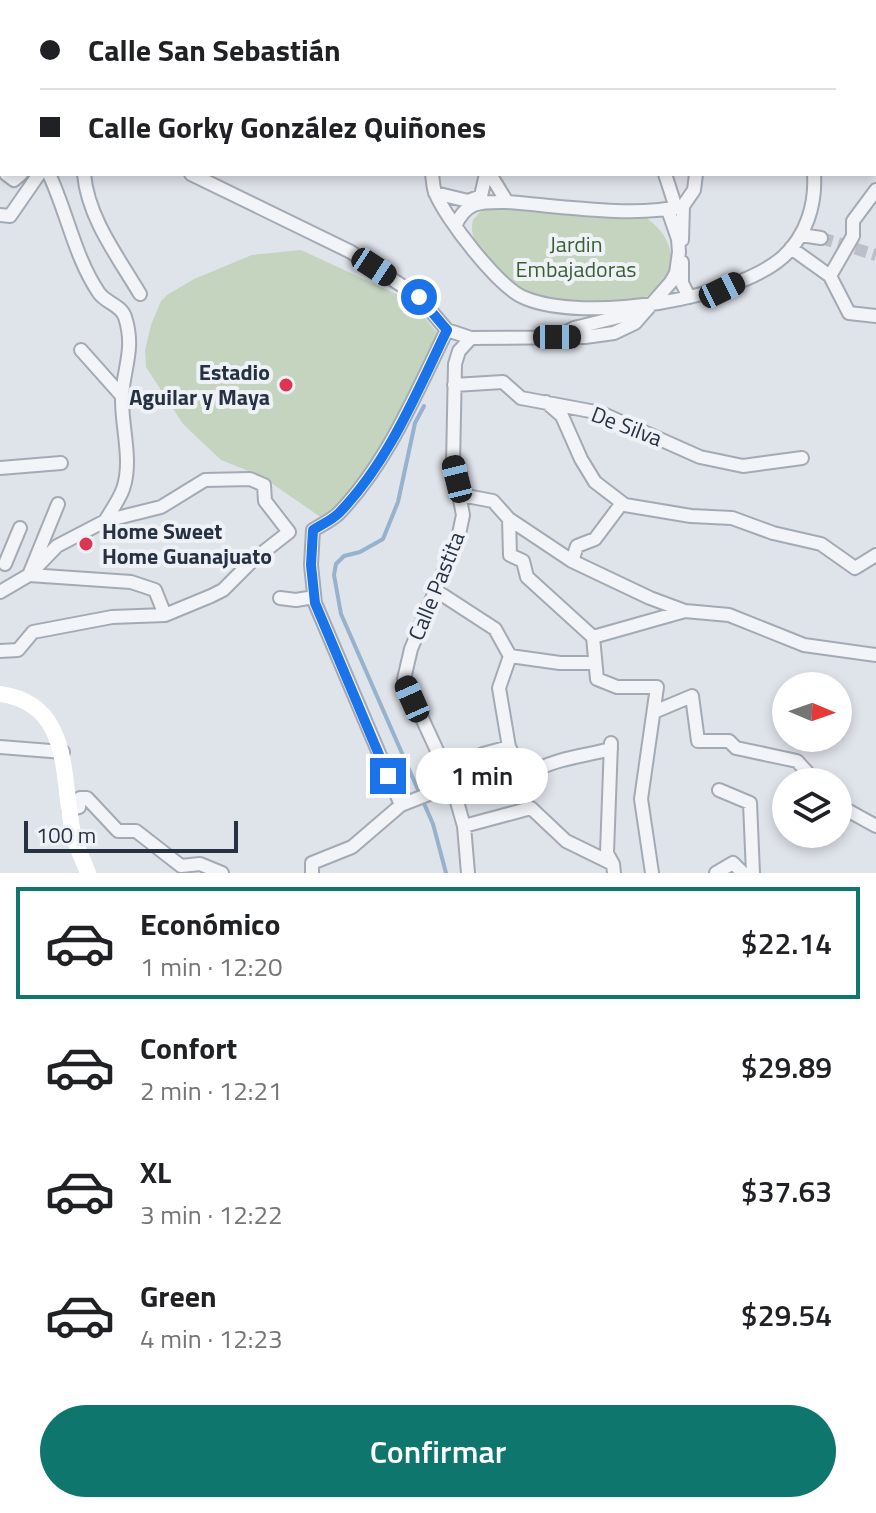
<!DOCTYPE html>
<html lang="es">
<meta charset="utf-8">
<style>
:root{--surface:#fff;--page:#f2f2f2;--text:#202124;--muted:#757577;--line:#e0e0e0;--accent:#0f766e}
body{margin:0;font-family:"Titillium Web",sans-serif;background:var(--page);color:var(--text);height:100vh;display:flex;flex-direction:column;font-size:30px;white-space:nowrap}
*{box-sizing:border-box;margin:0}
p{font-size:26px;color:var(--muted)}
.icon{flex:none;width:44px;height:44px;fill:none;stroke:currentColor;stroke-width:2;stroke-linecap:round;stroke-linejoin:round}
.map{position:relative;height:873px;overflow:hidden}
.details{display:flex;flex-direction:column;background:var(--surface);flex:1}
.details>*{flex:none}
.top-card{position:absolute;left:0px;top:0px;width:876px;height:176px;box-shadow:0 4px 12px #0003;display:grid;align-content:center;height:176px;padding:0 40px;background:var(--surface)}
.needle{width:52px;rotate:92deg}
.tools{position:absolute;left:772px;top:672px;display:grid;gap:16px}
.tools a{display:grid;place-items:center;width:80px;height:80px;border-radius:50%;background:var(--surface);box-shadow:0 4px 12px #0003;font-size:40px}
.scale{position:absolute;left:24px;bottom:20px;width:214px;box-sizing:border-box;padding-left:8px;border:4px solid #263142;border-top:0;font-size:22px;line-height:28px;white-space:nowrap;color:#263142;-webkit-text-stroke:6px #eef2f7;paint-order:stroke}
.end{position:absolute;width:36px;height:36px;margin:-18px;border:10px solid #1a73e8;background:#fff;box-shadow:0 0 0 4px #fff}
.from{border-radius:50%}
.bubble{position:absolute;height:56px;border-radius:28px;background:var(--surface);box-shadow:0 4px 12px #0003;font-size:26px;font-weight:600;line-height:56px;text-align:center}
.car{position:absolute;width:24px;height:48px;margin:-24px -12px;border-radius:10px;box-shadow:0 0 6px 2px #0007;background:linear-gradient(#222 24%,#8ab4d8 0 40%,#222 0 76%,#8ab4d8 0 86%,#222 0)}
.top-card b{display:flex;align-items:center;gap:28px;height:76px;font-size:30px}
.top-card b+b{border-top:2px solid var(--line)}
.top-card i{width:20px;height:20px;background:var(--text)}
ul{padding:14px 0 0;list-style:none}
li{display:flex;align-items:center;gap:24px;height:112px;margin:0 16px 12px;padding:0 24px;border:4px solid transparent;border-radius:0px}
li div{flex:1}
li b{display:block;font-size:30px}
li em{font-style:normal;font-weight:600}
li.current{border-color:var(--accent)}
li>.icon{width:72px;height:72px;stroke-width:1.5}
.primary-button{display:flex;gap:16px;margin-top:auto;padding:16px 40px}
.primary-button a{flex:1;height:92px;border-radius:48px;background:var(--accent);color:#fff;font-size:32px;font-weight:600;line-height:92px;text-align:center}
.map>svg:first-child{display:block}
.green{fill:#c5d4bf}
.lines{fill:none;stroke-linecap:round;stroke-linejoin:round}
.stream{stroke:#96b2cd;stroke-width:4}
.street-tunnel{stroke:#babfc8;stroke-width:12;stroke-dasharray:12 6;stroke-linecap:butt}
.street-casing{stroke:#a4aab4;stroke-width:16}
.street{stroke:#f2f4f7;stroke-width:12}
.secondary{stroke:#fff;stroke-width:16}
.route{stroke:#1a73e8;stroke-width:10}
.poi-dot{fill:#dc3653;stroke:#eef2f7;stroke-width:3}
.labels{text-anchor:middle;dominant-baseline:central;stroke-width:8;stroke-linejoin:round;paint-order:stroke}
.park-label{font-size:22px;fill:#3b5f32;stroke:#eef2f7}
.poi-label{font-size:22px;font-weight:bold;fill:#263142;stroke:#eef2f7;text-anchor:end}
.street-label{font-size:22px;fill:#263142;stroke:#eef2f7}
</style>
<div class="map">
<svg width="876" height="873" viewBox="0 0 876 873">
<rect width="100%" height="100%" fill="#dfe3ea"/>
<path class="green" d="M490,208l151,7c31,16 45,58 10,79 -28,17 -104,7 -133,-6 -11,-6 -18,-16 -26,-26 -11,-13 -24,-24 -19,-42l7,-8z
M301,250l110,51 28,34 -25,55 -67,114 -15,5 -10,9 -61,-42 -40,-16 -38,-36 -37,-57 -1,-17 6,-25 10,-24 6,-6 27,-16 58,-24z"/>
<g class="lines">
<path class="stream" d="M424,406l-9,17 -17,79 -15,37 -23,13 -16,4 -8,8 -2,11 7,39 92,210 13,49"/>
<path class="street-tunnel" d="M821,238l55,17"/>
<defs>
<path id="street" d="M350,0l1,2
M409,0l1,2
M691,0l1,2
M33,2l1,-2
M142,2l1,-2
M753,2v-2
M0,80l2,1
M6,174l8,6 7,-6
M49,174c18,38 26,84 50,119 7,10 22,12 26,24 10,31 -1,50 -3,79 -1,30 11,64 1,93 -4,11 -12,22 -18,32
M84,174c4,44 34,83 56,120
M191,174l160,78 68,45 28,33 24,8 114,-1 29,-4 21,-10 36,-41 5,-9 3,-21 -1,-13 -10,-29
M432,174c1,6 1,13 3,18 10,26 64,96 90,106 60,25 209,2 258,-41 23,-21 33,-52 31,-83
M490,174l17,28c52,4 127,16 176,4
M665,174l11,34
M435,193l33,8 13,-5 5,-22
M683,206l11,-16 2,-16
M0,215l10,1 29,-42
M455,226c12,-26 26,-24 52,-24
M801,235l20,3
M682,240l1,-34
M791,248l39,28 19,37 27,3
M682,262v21l7,14
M830,276l23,-40v-15l23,-31
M558,337l16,-9 69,-17
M81,350l41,46
M454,385l49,-3 18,16 80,15 99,44 43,9 59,-8
M546,402l16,14 19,43 14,23 30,23 66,11 41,2 41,15 48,11 34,24 21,-13
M0,468l61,-5
M461,495l32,6 16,18 63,42 78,37 35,13 44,4 75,30 72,10
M58,504l-29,71 102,7 24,8 10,25
M509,519l1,36 13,6 4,16 66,60 4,42 20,8h40l-16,112 11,74
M572,561l5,-15 18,-7 27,-36
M5,564l15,-36
M435,590l60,39 15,27 -11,32 10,59 10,17 15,7c24,-13 50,-15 77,-22
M0,592l29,-17 28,-29 48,-25 56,-14 44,-27 45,-1 14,6 1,16 24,31 -37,29 -29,29 -12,6 -46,19 -53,2 -79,15 -15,18 -18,1
M280,598l16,2 18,-3
M593,637l92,-26
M510,656l50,7h34
M654,712l38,-16 6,45h31l7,7 61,13 19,21
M611,743l-4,110 6,11 1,9
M0,747l63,5
M446,772l37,-18 26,-7
M719,790l31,13 3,70
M401,805l-86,-202 -4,-38 2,-35c8,-5 19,-10 26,-17 49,-51 77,-120 108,-183
M838,805l38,21
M69,810l10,-3 1,-9h7l31,33h18l45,35 19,-2 22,9
M464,826l67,-18 35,33 47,23
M312,873v-10l40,-16 49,-42 28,-11 22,-13
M468,873l-4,-47 -13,-45 -47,-102 7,-30 48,-115 4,-19 -10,-51 2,-100 4,-13 12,-13
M716,873l17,-10 10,10"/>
</defs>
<use href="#street" class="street-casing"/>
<use href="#street" class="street"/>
<path class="secondary" d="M0,694c73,10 61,84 73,139 3,13 10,27 15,40"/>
</g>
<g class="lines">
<path class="route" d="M388,776l-73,-173 -4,-38 2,-35c8,-5 19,-10 26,-17 49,-50 78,-121 108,-183l-28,-33"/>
</g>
<g class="poi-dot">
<circle cx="286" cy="385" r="8"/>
<circle cx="86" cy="544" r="8"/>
</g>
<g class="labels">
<g class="park-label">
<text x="576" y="244">Jardin<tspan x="576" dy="25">Embajadoras</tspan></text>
</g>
<g class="poi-label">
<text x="270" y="372">Estadio<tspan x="270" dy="25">Aguilar y Maya</tspan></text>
<text x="102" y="531" text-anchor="start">Home Sweet<tspan x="102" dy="25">Home Guanajuato</tspan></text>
</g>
<g class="street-label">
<text transform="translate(627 426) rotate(21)">De Silva</text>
<text transform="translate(436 586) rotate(-68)">Calle Pastita</text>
</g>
</g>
</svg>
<div class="tools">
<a><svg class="needle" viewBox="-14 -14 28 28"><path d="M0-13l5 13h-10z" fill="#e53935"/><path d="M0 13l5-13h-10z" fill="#757577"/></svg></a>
<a><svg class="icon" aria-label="layers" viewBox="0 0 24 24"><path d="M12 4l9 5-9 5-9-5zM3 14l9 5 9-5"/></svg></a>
</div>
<div class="scale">100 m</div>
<i class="end from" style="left:419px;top:297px"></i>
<i class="end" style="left:388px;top:776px"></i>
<div class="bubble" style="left:416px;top:748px;width:132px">1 min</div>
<i class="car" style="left:374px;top:267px;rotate:123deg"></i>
<i class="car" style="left:722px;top:290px;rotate:64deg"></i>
<i class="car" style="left:557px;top:337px;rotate:90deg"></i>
<i class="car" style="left:457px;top:479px;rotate:346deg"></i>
<i class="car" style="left:412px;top:699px;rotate:336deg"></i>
<div class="top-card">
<b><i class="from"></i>Calle San Sebastián</b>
<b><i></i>Calle Gorky González Quiñones</b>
</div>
</div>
<section class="details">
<ul>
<li class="current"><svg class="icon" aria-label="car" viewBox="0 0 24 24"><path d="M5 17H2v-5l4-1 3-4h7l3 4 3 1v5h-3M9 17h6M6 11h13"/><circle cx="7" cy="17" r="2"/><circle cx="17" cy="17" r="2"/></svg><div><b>Económico</b><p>1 min · 12:20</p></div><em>$22.14</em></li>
<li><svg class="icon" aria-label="car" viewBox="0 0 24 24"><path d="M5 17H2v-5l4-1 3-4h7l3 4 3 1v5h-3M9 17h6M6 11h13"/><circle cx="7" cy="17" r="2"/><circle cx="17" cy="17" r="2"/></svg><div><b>Confort</b><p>2 min · 12:21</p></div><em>$29.89</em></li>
<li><svg class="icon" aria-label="car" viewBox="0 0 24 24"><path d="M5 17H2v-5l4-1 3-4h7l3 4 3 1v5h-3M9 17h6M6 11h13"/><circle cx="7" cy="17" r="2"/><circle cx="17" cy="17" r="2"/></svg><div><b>XL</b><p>3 min · 12:22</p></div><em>$37.63</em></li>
<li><svg class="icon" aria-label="car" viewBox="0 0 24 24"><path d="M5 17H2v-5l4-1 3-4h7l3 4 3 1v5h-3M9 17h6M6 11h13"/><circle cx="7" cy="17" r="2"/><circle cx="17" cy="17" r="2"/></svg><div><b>Green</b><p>4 min · 12:23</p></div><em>$29.54</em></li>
</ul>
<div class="primary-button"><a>Confirmar</a></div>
</section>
